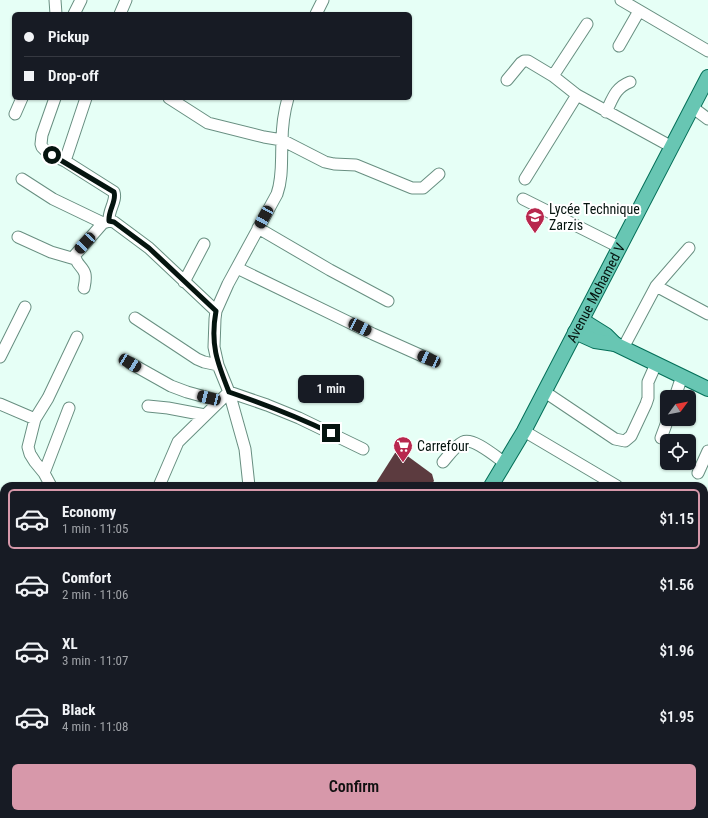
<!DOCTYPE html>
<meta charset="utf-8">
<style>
:root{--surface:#171b24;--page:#242831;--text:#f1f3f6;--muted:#9ea1a6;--line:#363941;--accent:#d798aa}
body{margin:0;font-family:"Roboto Condensed",sans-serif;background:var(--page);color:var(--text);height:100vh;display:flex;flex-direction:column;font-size:15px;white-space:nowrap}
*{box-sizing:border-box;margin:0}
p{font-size:13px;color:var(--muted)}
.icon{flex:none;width:22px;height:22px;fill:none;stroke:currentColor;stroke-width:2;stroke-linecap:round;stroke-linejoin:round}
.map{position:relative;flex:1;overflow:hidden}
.sheet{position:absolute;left:0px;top:482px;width:708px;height:336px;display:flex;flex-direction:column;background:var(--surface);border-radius:12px 12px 0 0;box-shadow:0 1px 3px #0004}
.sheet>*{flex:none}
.top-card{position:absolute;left:12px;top:12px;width:400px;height:88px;border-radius:6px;box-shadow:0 1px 3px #0004;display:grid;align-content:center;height:88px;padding:0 12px;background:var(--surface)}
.needle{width:26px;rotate:58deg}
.tools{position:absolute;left:660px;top:390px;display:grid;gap:8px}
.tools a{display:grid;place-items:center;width:36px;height:36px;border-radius:6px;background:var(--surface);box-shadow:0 1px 3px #0004;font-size:20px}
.end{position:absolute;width:18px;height:18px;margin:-9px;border:5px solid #05140f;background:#fff;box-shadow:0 0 0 2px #fff}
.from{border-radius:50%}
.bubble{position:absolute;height:28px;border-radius:6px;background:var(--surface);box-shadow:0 1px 3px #0004;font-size:13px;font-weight:600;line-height:28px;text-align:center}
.car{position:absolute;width:12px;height:24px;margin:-12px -6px;border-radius:5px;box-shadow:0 0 3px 1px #0007;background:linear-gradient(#222 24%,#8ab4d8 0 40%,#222 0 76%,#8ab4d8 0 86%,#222 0)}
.top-card b{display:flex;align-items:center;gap:14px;height:38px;font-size:15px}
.top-card b+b{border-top:1px solid var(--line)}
.top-card i{width:10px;height:10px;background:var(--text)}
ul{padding:7px 0 0;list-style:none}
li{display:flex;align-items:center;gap:12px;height:60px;margin:0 8px 6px;padding:0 4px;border:2px solid transparent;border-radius:6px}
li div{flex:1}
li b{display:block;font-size:15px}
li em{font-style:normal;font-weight:600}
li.current{border-color:var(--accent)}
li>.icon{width:36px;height:36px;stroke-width:1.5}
.primary-button{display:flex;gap:8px;margin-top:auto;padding:8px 12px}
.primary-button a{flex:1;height:46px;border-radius:6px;background:var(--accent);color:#111;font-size:16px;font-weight:600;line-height:46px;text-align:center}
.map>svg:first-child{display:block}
.building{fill:#5c3b3f}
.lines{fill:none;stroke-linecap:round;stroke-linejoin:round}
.minor-casing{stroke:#688f81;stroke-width:13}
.major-casing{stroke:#046f58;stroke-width:16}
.minor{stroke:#fff;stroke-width:11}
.major{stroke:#68c6b3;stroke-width:14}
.route{stroke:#05140f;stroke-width:5}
.labels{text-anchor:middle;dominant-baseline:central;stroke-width:4;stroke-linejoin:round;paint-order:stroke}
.poi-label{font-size:14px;fill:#05140f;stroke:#fff;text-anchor:start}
.street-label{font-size:14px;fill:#05140f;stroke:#fff}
</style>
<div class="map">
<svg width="708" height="818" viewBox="0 0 708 818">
<rect width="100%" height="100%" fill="#e6fff6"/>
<path class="building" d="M402,452l30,22 2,7 -4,5h-56l21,-33z"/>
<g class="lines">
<defs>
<path id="minor" d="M55,0l1,14
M621,0l87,51
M74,14l7,-14
M120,14l6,-14
M316,14l7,-14
M619,46l20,-35
M553,76l34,-52
M507,80l14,-17 3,-2h4l25,15 24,19 95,52
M55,98l-13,37 -1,9 1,3 6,6 17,8 49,31c3,9 -6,18 -5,29
M169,98l39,25 56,14 18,3 43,22 9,2 22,1 56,23h11l16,-14
M692,107l16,12
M606,112c7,-14 9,-24 24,-30
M15,114l7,-16
M65,161l21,-63
M22,179l31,20 50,24
M525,179l52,-84
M523,199l96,48
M258,228l72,42 58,31
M18,237l33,15 24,7
M237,268l136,66 56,25
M184,282l20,-38
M656,286l52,28
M84,288c1,-5 2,-9 1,-14 -2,-8 -10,-10 -10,-19l28,-32 6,-2 5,1 35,26 67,63
M135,318l62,41 7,3 14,3
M623,348l33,-62 33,-38
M0,357l25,-50
M130,363l41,23 16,6 33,9
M545,392l70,47 10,2 6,-5 15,-32 2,-6v-16l8,-18
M675,397l7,-21
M0,404l35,15
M148,406l20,2 37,7
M524,431l93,55
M661,438l7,-19
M443,462c6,-7 12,-16 20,-20 10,-5 33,15 42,21
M44,473l25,-65
M698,473l10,-22
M51,486l-7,-13 -9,-11 -5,-8 -2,-7 7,-28 13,-21 29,-61
M159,486l19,-44 51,-50 38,13 32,13 64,31
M249,486l-4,-37 -16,-57 -11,-27 -4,-18 1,-28 1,-8 12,-27 49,-90c6,-17 4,-34 5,-52 0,-15 2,-30 6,-44
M704,537l4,3
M0,684l4,-9
M704,688l4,-4
M704,736l4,-2
M0,759l4,1
M704,772l4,5
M199,814l6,4
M336,814l8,4
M640,814l1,4
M139,818l3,-4"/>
<g id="major">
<path d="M582,320l24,15 9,9"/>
<path d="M575,332l20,9 20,3 93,45"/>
<path id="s1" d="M491,486l33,-55 184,-354"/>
<path d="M312,818l2,-4"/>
</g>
</defs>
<use href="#minor" class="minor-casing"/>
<use href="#major" class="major-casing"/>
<use href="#minor" class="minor"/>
<use href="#major" class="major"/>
</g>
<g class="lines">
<path class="route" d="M52,155l62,37c3,9 -6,18 -5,29l5,1 35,26 67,63c-6,33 1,51 13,81 35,12 69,25 102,41"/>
</g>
<defs>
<symbol id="school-pin" viewBox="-11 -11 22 30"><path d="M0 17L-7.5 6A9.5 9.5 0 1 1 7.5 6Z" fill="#b8284e" stroke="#fff"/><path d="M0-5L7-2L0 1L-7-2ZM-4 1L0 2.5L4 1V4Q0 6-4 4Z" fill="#fff"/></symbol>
<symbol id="supermarket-pin" viewBox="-11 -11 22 30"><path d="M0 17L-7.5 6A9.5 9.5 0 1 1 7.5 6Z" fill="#b8284e" stroke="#fff"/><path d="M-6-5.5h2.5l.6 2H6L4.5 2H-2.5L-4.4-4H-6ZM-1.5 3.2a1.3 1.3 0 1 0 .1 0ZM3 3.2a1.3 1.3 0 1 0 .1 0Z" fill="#fff"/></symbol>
</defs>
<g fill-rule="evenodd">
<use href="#school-pin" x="524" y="206" width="22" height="30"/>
<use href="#supermarket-pin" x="392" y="435" width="22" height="30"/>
</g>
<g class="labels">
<g class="poi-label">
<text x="549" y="209">Lycée Technique<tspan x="549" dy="16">Zarzis</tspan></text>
<text x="417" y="446">Carrefour</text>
</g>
<g class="street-label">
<text stroke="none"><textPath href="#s1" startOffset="220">Avenue Mohamed V</textPath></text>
</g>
</g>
</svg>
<div class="tools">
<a><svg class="needle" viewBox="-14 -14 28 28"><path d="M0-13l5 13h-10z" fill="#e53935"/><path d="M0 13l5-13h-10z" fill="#9ea1a6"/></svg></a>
<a><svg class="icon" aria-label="locate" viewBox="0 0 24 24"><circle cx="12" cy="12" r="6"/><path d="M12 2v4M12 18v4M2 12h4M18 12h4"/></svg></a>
</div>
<i class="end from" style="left:52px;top:155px"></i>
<i class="end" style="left:331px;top:433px"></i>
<div class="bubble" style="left:298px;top:375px;width:66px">1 min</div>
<i class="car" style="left:264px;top:217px;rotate:209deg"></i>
<i class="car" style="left:85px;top:243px;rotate:223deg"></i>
<i class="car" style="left:360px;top:327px;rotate:116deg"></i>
<i class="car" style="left:429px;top:359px;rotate:294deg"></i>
<i class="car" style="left:130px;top:363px;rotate:121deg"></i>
<i class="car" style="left:209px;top:398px;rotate:284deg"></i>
<div class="top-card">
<b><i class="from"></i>Pickup</b>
<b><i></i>Drop-off</b>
</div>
<section class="sheet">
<ul>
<li class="current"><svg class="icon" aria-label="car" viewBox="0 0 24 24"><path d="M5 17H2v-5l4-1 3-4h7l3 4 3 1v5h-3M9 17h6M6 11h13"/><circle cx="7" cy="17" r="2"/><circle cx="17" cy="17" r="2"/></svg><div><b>Economy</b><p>1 min · 11:05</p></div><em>$1.15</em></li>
<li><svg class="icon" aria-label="car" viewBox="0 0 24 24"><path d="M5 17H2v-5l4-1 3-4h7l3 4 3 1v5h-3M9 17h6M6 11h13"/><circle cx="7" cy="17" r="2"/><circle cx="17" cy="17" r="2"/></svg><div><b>Comfort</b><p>2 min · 11:06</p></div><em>$1.56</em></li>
<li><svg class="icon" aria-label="car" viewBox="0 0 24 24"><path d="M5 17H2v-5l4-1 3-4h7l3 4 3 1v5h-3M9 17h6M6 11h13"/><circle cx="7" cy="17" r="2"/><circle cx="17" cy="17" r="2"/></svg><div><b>XL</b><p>3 min · 11:07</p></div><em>$1.96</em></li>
<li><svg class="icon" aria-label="car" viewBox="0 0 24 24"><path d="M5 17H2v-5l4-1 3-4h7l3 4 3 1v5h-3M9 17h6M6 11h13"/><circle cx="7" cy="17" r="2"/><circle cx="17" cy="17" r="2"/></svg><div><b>Black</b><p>4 min · 11:08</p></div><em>$1.95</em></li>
</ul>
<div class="primary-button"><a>Confirm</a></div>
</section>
</div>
